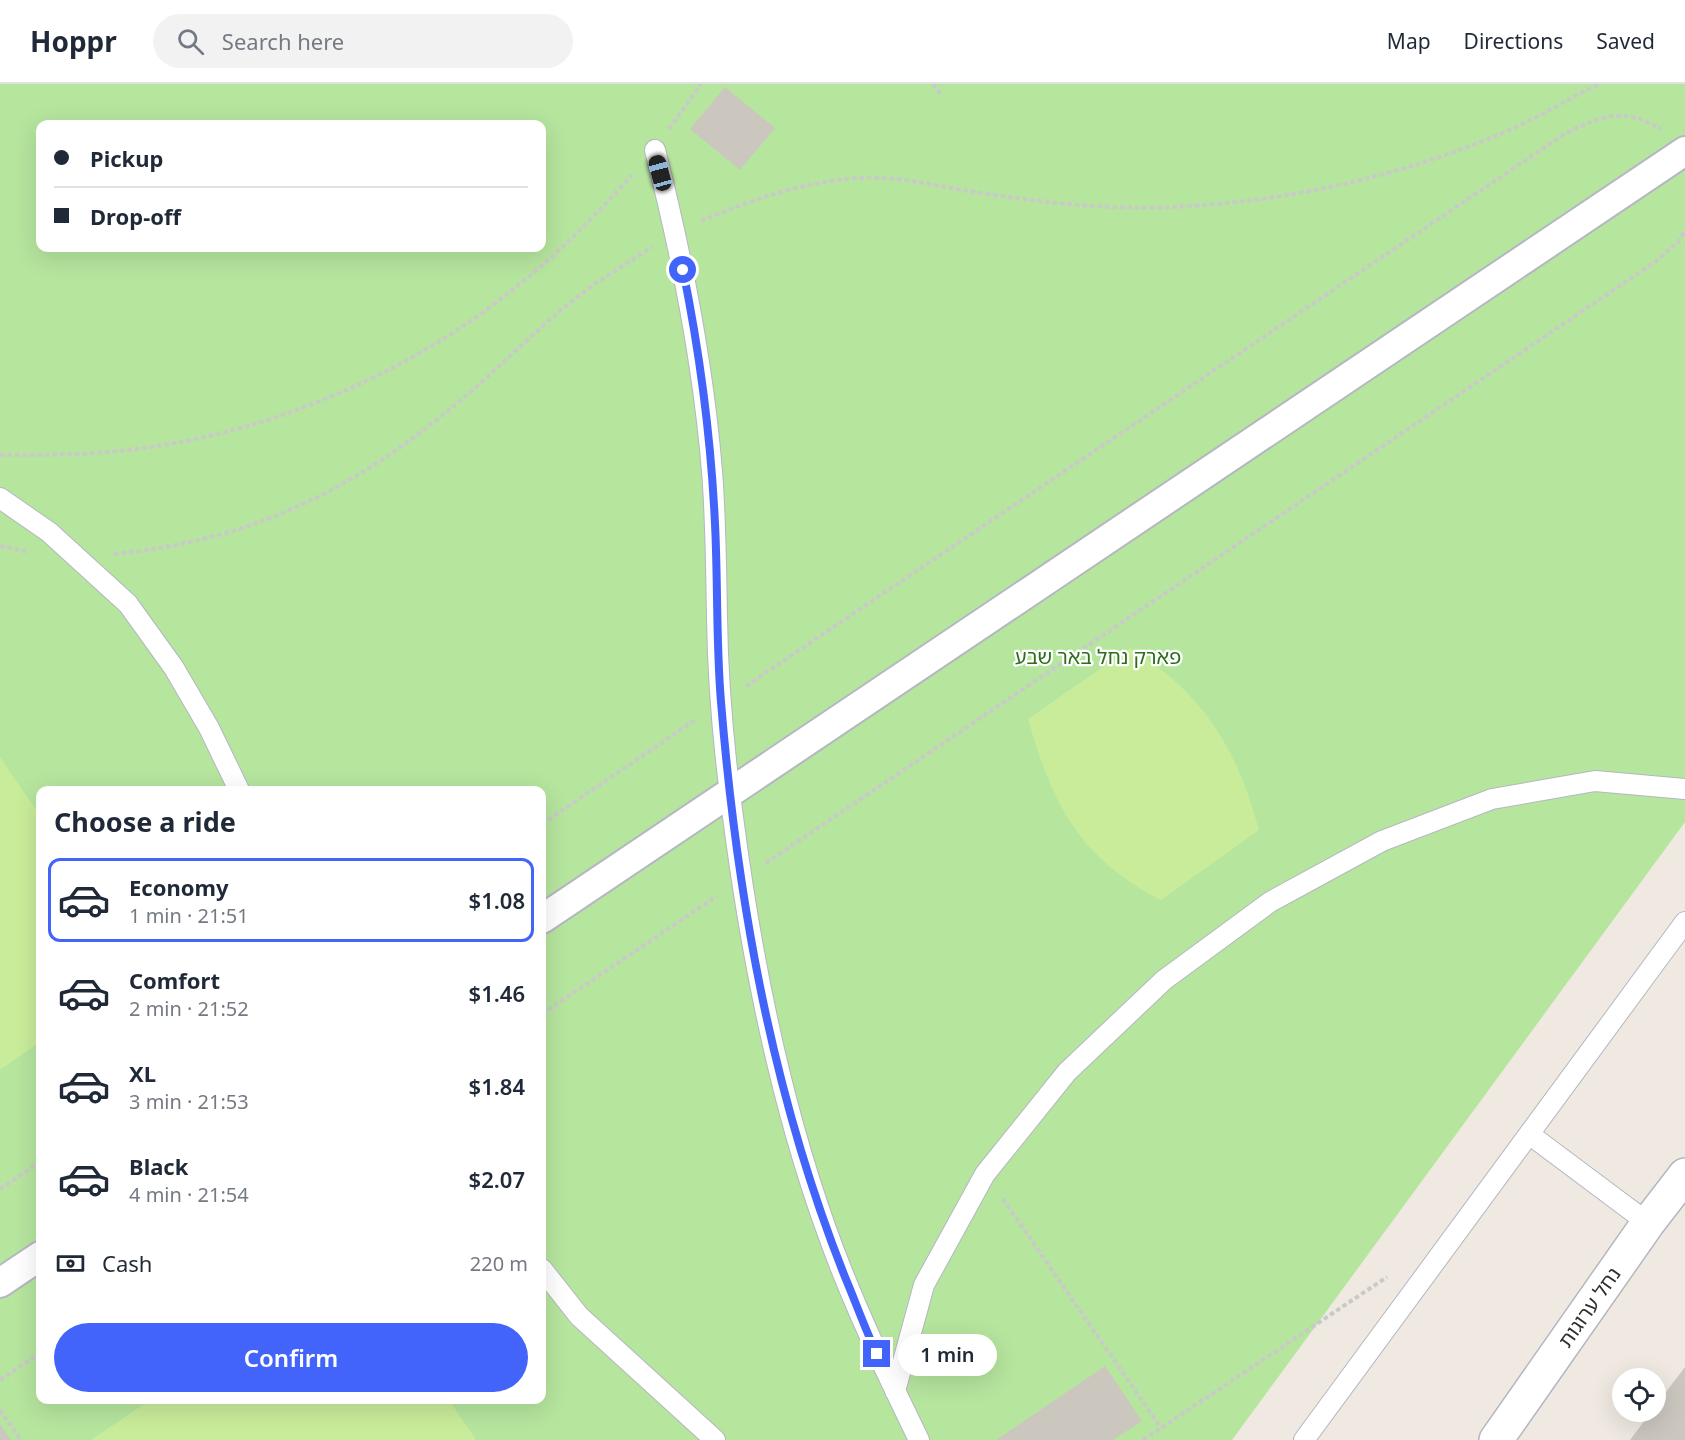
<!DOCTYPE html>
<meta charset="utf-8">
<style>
:root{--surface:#fff;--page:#f2f2f3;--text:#1f2937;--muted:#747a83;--line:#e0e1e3;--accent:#4264fb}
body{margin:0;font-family:"Noto Sans","Noto Sans Hebrew",sans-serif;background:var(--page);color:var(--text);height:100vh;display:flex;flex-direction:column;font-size:22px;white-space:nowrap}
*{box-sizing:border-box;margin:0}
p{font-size:20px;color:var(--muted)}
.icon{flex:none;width:33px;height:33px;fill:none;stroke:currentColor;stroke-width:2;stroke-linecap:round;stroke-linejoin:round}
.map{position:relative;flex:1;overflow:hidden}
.panel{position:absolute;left:36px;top:702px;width:510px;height:618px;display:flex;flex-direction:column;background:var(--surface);border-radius:12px;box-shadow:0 6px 24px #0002}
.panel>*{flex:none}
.guide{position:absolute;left:36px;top:36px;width:510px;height:132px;border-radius:12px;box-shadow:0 6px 24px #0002;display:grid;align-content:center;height:132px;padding:0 18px;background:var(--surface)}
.fabs{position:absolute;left:1612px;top:1284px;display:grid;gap:12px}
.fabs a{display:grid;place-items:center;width:54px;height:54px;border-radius:50%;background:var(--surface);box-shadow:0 6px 24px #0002;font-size:30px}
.end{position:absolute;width:27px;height:27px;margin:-14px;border:8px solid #4264fb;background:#fff;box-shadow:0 0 0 3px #fff}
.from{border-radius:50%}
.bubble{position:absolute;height:42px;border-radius:21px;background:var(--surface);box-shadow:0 6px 24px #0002;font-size:20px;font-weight:600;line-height:42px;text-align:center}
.car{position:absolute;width:18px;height:36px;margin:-18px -9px;border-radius:8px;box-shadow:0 0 4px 2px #0007;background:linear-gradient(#222 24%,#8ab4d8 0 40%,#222 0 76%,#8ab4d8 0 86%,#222 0)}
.guide b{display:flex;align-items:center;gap:21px;height:57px;font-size:22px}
.guide b+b{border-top:2px solid var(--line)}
.guide i{width:15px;height:15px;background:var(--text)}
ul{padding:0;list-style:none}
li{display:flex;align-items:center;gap:18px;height:84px;margin:0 12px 9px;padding:0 6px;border:3px solid transparent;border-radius:12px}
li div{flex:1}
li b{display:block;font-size:22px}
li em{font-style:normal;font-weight:600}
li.active{border-color:var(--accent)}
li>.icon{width:54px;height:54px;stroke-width:1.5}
h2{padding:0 18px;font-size:27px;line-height:72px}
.pay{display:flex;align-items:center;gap:15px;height:66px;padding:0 18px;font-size:22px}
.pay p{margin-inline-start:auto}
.action{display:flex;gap:12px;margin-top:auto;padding:12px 18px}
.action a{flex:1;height:69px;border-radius:36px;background:var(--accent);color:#fff;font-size:24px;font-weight:600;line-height:69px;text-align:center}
header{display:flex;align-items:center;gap:36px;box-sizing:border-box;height:84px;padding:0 30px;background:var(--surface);border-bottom:2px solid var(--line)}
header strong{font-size:28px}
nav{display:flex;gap:33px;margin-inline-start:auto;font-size:21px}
.search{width:420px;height:54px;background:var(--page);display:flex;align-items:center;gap:15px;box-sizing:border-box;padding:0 21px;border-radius:33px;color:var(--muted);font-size:22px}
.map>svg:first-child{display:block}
.green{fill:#b6e59e;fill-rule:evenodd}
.pitch{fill:#c9ec9a}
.building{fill:#cbc7bf}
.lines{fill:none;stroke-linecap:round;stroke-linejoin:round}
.service-casing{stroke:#b4b7c1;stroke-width:22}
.pedestrian-casing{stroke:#b4b7c1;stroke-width:32}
.tertiary-casing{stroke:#b4b7c1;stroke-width:36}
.path{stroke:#c9c9c9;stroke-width:4;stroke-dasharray:4.5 3;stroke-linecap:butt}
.service{stroke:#fff;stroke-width:20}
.pedestrian{stroke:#fff;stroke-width:28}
.tertiary{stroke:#fff;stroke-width:33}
.route{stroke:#4264fb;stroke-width:8}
.labels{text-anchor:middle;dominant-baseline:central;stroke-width:4.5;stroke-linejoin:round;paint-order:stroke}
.park-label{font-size:20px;fill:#2c6e1b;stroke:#fff}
.street-label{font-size:20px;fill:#2e2e2e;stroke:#fff}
</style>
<header>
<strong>Hoppr</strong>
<div class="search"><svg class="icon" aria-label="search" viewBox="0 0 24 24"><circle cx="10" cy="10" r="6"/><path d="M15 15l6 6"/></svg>Search here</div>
<nav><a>Map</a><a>Directions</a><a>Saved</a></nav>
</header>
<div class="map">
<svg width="1685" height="1356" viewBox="0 0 1685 1356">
<rect width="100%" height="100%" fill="#efe9e1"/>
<path class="green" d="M0,0h1685v738l-453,618h-1232zM40,40h502v124h-502zM40,706h502v610h-502z"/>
<path class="pitch" d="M1130,564c73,45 107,100 129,182l-98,70c-81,-41 -109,-96 -133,-181z
M0,673l40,59v226l-40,28z
M150,1316h299l27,40h-385z"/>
<path class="building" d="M725,3l50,41 -35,42 -50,-41z
M1105,1282l37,55 -29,19h-117z
M1685,1283v73h-55l21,-28h5v-7z
M0,1340l11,16h-11z"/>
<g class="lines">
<defs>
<path id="service" d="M655,66c27,106 48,212 57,321 4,49 4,98 5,147 1,66 7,134 16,199 18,139 45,277 92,409 26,74 60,144 94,214
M0,414l49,34 79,72 46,64 35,60 30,62
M1529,1050l119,89
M542,1185l37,47 136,124
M895,1307l29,-106 61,-111 82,-102 97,-92 106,-78 112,-61 110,-42 103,-18 90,8
M1304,1356l381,-518"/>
<path id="pedestrian" d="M542,835l1143,-768
M0,1199l40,-27"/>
<path id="tertiary" d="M1496,1356l152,-217 37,-48"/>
</defs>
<use href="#service" class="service-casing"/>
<use href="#pedestrian" class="pedestrian-casing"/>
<use href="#tertiary" class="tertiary-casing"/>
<path class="path" d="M933,0l9,12
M669,45l32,-45
M701,137c50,-21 101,-39 156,-43 44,-3 86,10 130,16 61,9 124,16 186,13 105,-5 207,-26 305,-64 24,-9 49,-21 72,-33 17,-9 32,-19 50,-26
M0,371c45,0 91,0 136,-6 136,-17 272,-75 379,-161 43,-34 81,-73 117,-113
M0,462l28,6
M114,470c140,-14 240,-64 347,-154 40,-33 77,-73 119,-105 23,-17 47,-32 72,-48
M746,602l817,-551c37,-19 59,-29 98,-6
M542,740l153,-104
M766,779l889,-601 23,-20 7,-12
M542,930l175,-118
M0,1105l40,-27
M1003,1115l158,229
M0,1296l40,-27
M0,1326l21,30
M1143,1356l244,-163"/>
<use href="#service" class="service"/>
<use href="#pedestrian" class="pedestrian"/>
<use href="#tertiary" class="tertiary"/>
</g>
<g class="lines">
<path class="route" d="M683,186c17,84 28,168 32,254 3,59 1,119 6,178 16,196 51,392 124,575 11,26 20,52 32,77"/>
</g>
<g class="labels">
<g class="park-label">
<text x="1098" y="572">פארק נחל באר שבע</text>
</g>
<g class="street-label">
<text transform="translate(1589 1223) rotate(-55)">נחל ערוגות</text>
</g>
</g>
</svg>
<div class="fabs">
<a><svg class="icon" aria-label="locate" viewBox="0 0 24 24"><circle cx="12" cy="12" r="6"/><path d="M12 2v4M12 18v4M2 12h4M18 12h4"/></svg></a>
</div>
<i class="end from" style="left:683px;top:186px"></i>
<i class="end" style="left:877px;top:1270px"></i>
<div class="bubble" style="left:898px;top:1250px;width:99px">1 min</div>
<i class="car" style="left:660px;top:89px;rotate:345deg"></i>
<div class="guide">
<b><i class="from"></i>Pickup</b>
<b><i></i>Drop-off</b>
</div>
<section class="panel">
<h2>Choose a ride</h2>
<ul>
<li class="active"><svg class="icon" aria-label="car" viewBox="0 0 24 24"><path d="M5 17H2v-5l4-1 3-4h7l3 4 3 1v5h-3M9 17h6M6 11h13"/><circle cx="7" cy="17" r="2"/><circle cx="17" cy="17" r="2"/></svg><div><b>Economy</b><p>1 min · 21:51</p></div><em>$1.08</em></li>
<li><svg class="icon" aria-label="car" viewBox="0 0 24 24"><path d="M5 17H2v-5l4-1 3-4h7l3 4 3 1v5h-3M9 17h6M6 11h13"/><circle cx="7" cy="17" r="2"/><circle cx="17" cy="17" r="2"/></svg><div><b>Comfort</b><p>2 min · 21:52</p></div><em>$1.46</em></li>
<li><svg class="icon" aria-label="car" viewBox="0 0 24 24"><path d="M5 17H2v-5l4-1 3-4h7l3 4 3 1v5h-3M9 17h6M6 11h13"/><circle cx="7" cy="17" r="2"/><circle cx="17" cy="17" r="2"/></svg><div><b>XL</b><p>3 min · 21:53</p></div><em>$1.84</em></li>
<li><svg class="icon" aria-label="car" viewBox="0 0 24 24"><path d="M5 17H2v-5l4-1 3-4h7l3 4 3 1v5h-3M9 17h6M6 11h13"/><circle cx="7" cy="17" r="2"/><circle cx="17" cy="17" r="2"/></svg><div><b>Black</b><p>4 min · 21:54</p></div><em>$2.07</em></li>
</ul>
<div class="pay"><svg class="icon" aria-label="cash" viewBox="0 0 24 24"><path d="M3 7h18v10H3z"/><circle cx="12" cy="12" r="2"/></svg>Cash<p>220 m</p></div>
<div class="action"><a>Confirm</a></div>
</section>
</div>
